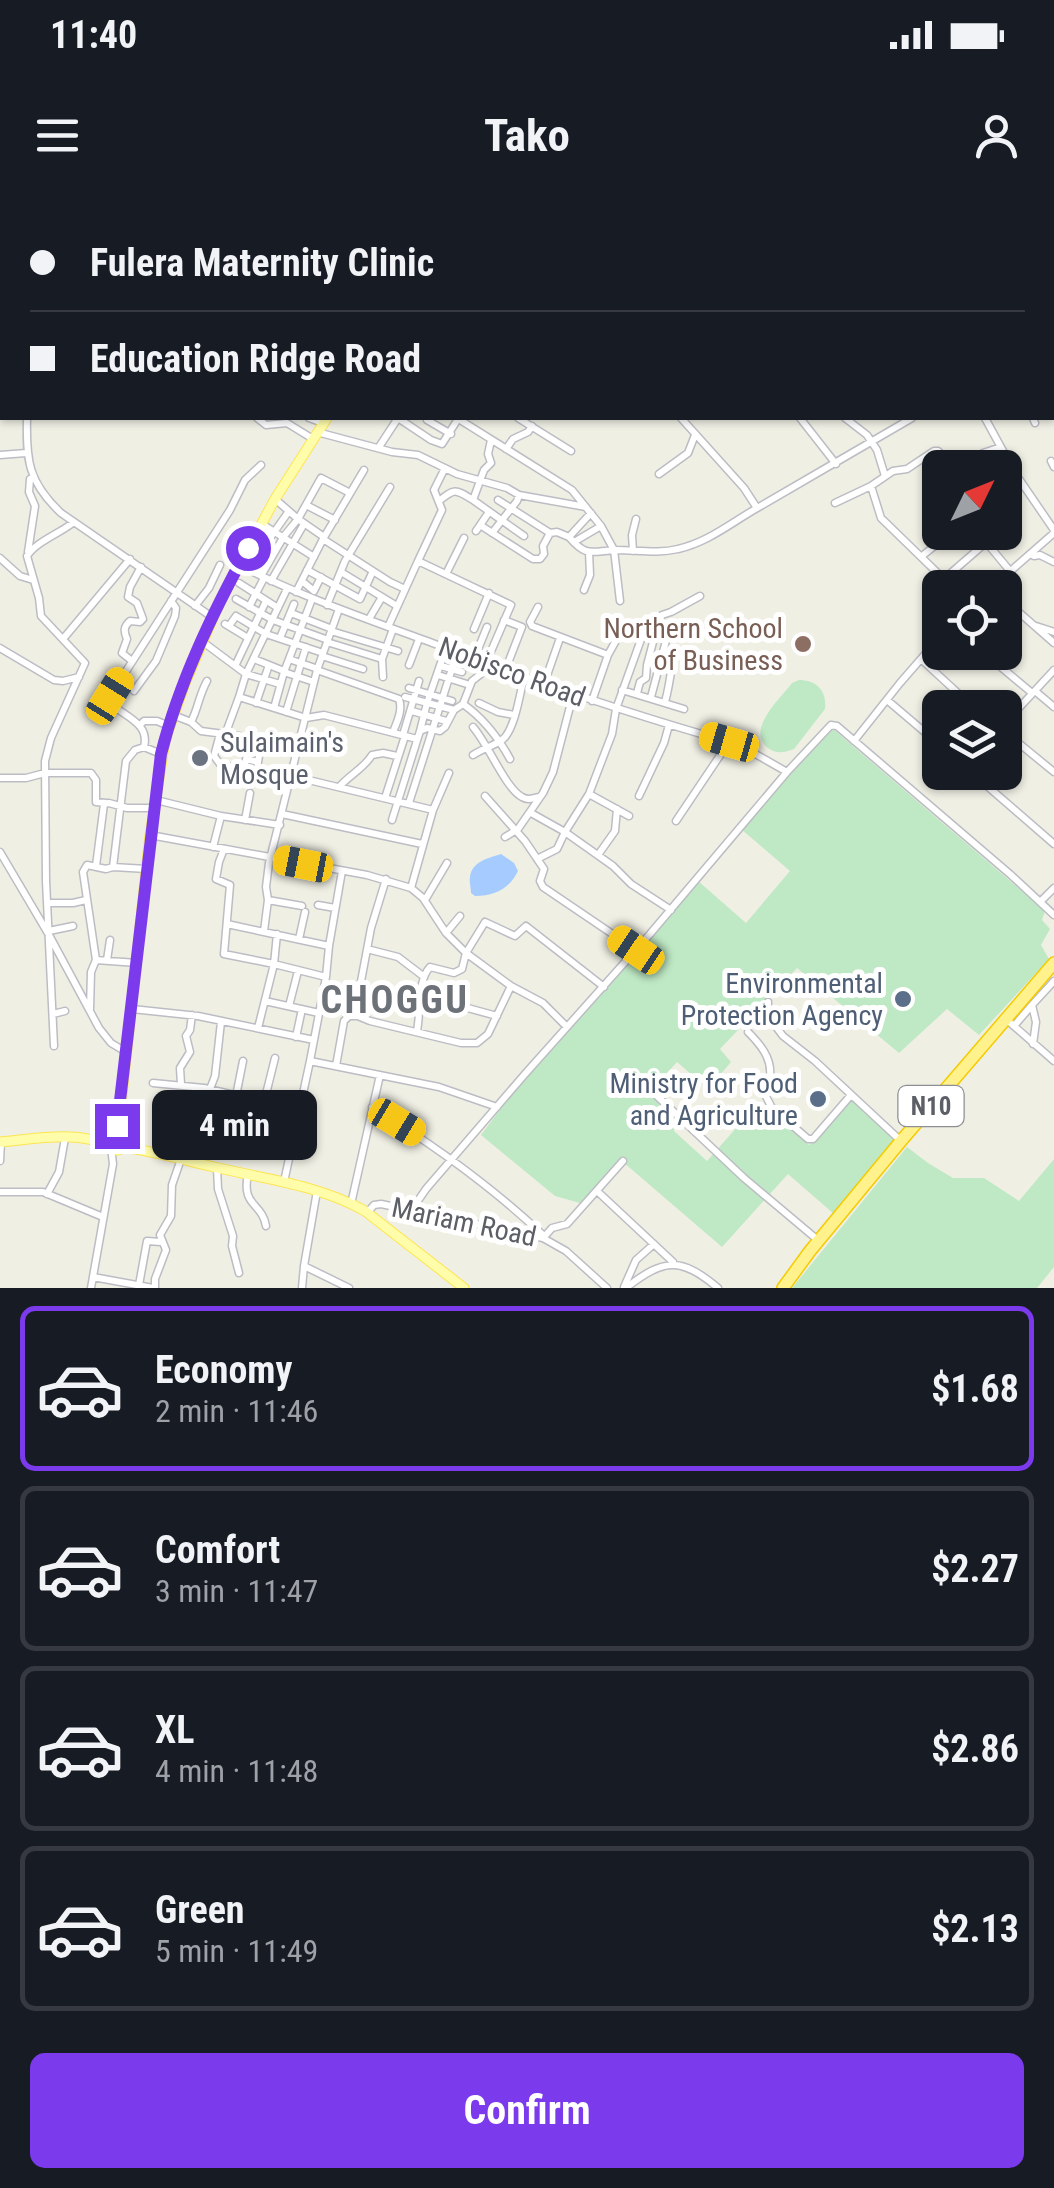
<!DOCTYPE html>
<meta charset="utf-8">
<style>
:root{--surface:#171b24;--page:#242831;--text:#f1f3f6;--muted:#9ea1a6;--line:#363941;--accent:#7c3aed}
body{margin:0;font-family:"Roboto Condensed",sans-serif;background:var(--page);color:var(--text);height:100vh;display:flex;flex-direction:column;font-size:38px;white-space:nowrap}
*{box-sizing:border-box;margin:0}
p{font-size:32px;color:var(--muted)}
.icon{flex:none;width:55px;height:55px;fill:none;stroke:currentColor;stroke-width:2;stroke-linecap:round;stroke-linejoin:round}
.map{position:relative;height:1088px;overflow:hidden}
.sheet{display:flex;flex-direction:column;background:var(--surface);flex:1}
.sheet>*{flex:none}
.guide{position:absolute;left:0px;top:0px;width:1055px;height:220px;box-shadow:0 2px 8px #0004;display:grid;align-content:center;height:220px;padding:0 30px;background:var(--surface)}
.needle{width:65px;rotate:47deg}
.fabs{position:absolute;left:922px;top:250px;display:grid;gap:20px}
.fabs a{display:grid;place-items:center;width:100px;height:100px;border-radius:15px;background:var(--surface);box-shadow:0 2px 8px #0004;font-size:50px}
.end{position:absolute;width:45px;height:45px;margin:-22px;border:12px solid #7c3aed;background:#fff;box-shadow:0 0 0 5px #fff}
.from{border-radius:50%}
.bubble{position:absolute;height:70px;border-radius:15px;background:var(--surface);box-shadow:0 2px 8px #0004;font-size:32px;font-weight:700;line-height:70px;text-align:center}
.car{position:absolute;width:30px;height:60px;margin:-30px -15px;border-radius:12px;box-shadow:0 0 8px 2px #0007;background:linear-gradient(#f5c518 24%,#345 0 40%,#f5c518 0 76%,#345 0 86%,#f5c518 0)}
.guide b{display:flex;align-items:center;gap:35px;height:95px;font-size:38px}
.guide b+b{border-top:2px solid var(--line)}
.guide i{width:25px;height:25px;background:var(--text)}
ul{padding:18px 0 0;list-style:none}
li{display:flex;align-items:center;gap:30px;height:165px;margin:0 20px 15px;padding:0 10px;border:5px solid var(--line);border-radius:15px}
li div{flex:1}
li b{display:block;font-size:38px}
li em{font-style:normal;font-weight:700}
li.current{border-color:var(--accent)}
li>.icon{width:90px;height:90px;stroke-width:1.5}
.primary-button{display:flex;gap:20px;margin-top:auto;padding:20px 30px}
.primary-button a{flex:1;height:115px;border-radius:15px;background:var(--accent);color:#fff;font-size:40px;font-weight:700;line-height:115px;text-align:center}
.status{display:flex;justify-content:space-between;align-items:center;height:70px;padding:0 50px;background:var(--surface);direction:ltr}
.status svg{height:28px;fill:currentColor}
header{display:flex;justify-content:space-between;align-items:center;height:130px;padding:0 30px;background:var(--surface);font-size:45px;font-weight:700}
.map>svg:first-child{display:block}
.green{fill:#bfe9c5}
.water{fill:#a5cbff}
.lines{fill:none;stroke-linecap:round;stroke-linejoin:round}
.stream{stroke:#a5cbff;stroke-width:2.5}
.minor-casing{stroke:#bcbdc4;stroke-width:9}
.major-casing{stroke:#fde551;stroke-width:11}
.highway-casing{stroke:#f4cb00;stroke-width:14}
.minor{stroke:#fff;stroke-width:6}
.major{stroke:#fffdaa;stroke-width:9}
.highway{stroke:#fff28c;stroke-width:11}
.route{stroke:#7c3aed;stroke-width:12}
.education-dot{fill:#8d6e63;stroke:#fff;stroke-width:4}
.worship-dot{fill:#6b7280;stroke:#fff;stroke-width:4}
.service-dot{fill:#5c6f8a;stroke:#fff;stroke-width:4}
.labels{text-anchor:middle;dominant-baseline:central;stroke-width:10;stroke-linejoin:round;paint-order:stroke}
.shield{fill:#fff;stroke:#8d8f94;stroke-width:2.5}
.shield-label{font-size:25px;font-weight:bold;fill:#5c5f66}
.education-label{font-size:28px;fill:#785e54;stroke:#fff;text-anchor:end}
.street-label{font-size:28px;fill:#5c5f66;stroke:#fff}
.worship-label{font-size:28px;fill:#5b616d;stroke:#fff;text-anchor:start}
.service-label{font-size:28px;fill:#4e5e75;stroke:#fff;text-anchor:end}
.district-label{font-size:38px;font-weight:bold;letter-spacing:2.5px;fill:#6d7178;stroke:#fff}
</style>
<div class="status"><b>11:40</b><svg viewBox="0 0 49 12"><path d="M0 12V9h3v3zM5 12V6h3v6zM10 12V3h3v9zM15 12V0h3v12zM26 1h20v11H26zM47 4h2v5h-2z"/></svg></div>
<header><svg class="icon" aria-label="menu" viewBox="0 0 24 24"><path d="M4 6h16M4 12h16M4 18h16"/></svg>Tako<svg class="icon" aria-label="person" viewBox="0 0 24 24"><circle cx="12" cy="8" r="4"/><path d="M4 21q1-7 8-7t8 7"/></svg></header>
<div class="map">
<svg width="1054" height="1088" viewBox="0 0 1054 1088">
<rect width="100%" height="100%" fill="#f0efe4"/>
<path class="green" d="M799,480c18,0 28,11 26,29l-31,40c-8,3 -15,5 -23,1 -29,-17 9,-51 21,-67z
M833,529l212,182 -3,9 8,9 -9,16 8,14 -70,76 -32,-26 -48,44 -102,-85 -77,81 11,13 -23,27 -31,-27 -27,30 23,23 1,16 33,30 53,-60 49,44 42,-47 44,39 -23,33 -38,44 -46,-40 -66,73 -99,-85 -22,29 -21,12 -25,-7 -74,-61 42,-56 137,-152 37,-47 49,43 44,-52 -49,-42 45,-54z
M907,947l21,16 25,15h31l35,23 35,-42v108l-17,21h-245z"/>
<path class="water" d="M501,654l13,9 4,8c-9,18 -23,25 -43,25l-4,-3c0,-6 -2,-11 -1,-16 2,-16 19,-19 31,-23z"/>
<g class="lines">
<path class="stream" d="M985,0l2,2
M1052,121l2,6
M1052,155l2,-3
M1052,189l2,1"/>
<defs>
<path id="minor" d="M26,0v2
M80,0l2,2
M207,0l17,2
M297,0l37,2
M542,0l2,2
M599,0l4,2
M664,0l4,2
M786,0l3,2
M926,0l3,2
M1053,0l1,1
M147,2l2,-2
M158,2v-2
M239,2l1,-2
M378,2l1,-2
M512,2l2,-2
M684,2l2,-2
M867,2l4,-2
M0,31h2
M0,86h2
M27,218c-1,42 1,64 34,95l151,104
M257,218l9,7 21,-2 26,16
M309,218l14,5
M457,218l115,72 29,36 13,24 6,51
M518,218l53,33
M681,218l63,70 13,20
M800,218l36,46
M845,218l22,17 10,15 8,26
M985,218l30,55 39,57
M1033,218l2,5
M427,220l24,14
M317,232l75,20 26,3 39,19 50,14 12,7 67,12
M491,240l-3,14 3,9 -7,7 -11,30 51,36
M379,247l19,-29 33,22 11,4 16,-25
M506,249l7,-10 15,-7 4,-6
M0,255l26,-2
M1051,261l3,6
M964,268l19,-15 18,-6
M659,274l29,-21 7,-18
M871,286l10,32 72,70
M275,299l23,20 26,18
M498,300l52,33
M439,301c16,-13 16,-12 34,-1
M835,303l36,-17 22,-15 14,-2 27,-18h4l18,17
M306,305l29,15
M262,324l52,33
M480,325l53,34h7l4,-5 -1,-8 7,-13 7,-1 12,5 22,-24
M1005,327l7,-5
M476,331l13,-19
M492,333l25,-32 2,-6
M569,337c18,21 22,14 47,13 21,0 42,4 62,-1 31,-7 54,-27 81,-42 51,-30 102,-59 153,-89
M270,338l19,-27
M323,339l67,43 15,7
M574,342l27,-16
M986,342l24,29
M633,351l-1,-16 4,-16
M28,352l7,-46 -6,-14 1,-13 4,-2
M1031,354l3,2 6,-1 14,7
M922,356l30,-24
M0,358l20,18 13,4
M418,361l24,-51 -8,-20 11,-22
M239,365c67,34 137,57 207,83 93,35 187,67 283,94l16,6 42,24
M307,370l53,29 13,-28
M341,372l56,34
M446,374l18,-36
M261,376l23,-40 14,-17 23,-41 29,15
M944,379l54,-47
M271,381l33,-57
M302,381l12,10 7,-14
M239,383l39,25
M991,388l63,-55
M287,389l-41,85 -7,23 67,21 18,-3 93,24
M584,390l6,-15 -1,-23
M296,392l27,-53 41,-69
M236,399l37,21 55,20
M1005,400l49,43
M327,405l18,-44 45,-74
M195,406l14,-18 11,-23
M249,407l15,-29
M538,407l-8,15 2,4 76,29
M291,413l41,16
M369,419l13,-22
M504,420l18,7 -17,44
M225,424l23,14
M229,426l7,-10 30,18 57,19
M1036,426l18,6
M388,427l30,-66 93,44 -25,58
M474,429l15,-36
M331,431l67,20
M280,438l14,-34
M63,439l67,-80
M203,442l43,32 34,10
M327,442l55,17
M0,448l54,32 9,1 16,-4
M664,449l10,3c-3,18 -4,32 -9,50
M983,452l49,41
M322,456l41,13
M254,459l30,12
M289,459l29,10
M474,459l13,-32
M921,459l53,49
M132,461l-10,-8 5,-14c-3,-7 -4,-12 3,-18l10,1 3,-3 -6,-16 -9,-6 2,-10 11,-20
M236,464l30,-63
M409,465l10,-26
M441,466l21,6
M317,470l82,29c4,11 -2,23 -6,33
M284,472l30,10
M438,475l32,10
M383,477l-1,-18 11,-30
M544,484l16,-46
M409,488l43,13
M622,490l62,19
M134,491l22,-30 19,-45 1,-8 -5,-7
M1035,491l19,16
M637,493l3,-11 6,-4 1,-13 11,-42
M405,497l49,13
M651,497l16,-60
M887,500l53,45
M592,501l16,-46 11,-20
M256,503l13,-38
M479,503l19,9 16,3
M463,504c20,14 35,33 47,55
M274,508l10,-36 28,-73
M412,511l34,10
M286,512l20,-65
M173,515l18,7 10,9 61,8 35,12
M191,522c7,-13 8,-27 16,-41
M1005,523l49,-53
M140,525l4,-4h13l12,5
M473,527c15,17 33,62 49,70 7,4 10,1 17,0
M420,531l7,-28 19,-55
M1005,532l49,40
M220,534l-6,22 6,8 70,17
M225,535l14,-38
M403,535l16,-54
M854,541l46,-58 40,-46
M161,554l-17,-7c6,-24 -19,-30 -34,-44v-7l120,-186 15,-30 16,-15
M473,555c9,-6 22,-10 29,-15 13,-10 18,-47 22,-63
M258,562l4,-23
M244,570l2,-11 12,3 -1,11
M971,572l83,72
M292,576l141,34
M0,578h26l19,-5h46l5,7v22l10,1
M340,586c11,-12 24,-18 32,-31l11,-2 14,3
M589,594l40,22
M386,595l19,-59
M485,596l40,45 19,28 -4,12 3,6 93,63
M639,596l25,-53 5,-18
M156,600l65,16 59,9
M409,603l48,-150
M531,613l34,19 -8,17 -20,10
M282,614l140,30
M245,620l5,-27
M392,620l28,-89 7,-3 13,3 5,-4 9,-17 9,-6 9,-23 19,-15
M676,621l53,-79
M150,635l217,40 44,13 12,10 23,35 20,20 45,33 32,17 24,24
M505,637l13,-8 25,-36 10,-21 20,-77
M213,647l8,-31
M224,649l-5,13 -3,17 14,6 -6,69 50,10 52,13
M0,652l49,83 50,93 12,15 15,9
M598,655l17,-24 2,-22
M96,666l8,-62 5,-1 18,5h27
M113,667l34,2
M386,679l-15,49 -15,80 2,8 12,5 91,22h16l11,-9 23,-48
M411,688l22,-78 16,-37
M268,700l34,6
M425,700l22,-37
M1040,702l14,-14
M47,703h26l13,-3
M318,705l17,3
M671,710l-40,-26 -18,-18 -48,-34 24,-38 23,-60 4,-25 32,-89 10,3 4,-8 9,-3 29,-16
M227,724l102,22 -3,31 -16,84 -26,121
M49,731l24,-5
M264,731l4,-31 -2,-13 3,-24 48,-193 22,-61
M446,733l14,-17
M299,739l6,-27
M329,746l13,-75
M367,749l31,8 25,19
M96,760l41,3
M107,760l3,-20
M420,795l77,21
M265,801l54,12
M768,802l-1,13 16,21 32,25 86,80
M289,806l9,-35
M90,809l1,-37 5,-12 -13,-88 4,-7 19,4 7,-2 13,-106 9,-11 9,-3
M132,809l66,7 116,24
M53,814l12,-3
M1007,820l47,41
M1014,826l18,-21
M258,828l16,-64 3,-30
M417,831c4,-20 0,-50 13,-64l24,6 8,-4 4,-16 19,-31 30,14 11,-10 78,61
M748,832c12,12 24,26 22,44l-9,11 11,21 36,31h5l38,-44
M296,837l6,-28
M1033,844l3,-22 -4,-17 22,-24
M54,846l-8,-165 -1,-120 6,-23 34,-75 -44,-47 -2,-18 -12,-42c10,-15 32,-22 47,-34
M310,861l129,26 58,20
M336,866l8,-45 5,-5h9
M153,883l51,5 96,22
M181,884l-1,-16 10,-16 -4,-16 4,-6 2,-15
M210,889l5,-13 6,-54
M236,896l7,-35
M657,896l87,82 75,63
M372,907c62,38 119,79 172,129
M274,933l8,-27
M256,934l19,-76
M0,961l1,-19
M217,968l1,21 15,47 -1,10 7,27
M248,974c-7,33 14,28 18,52
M597,991l76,71
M0,992h43l60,25
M47,994l12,-22 6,-34
M351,1004l29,-129
M411,1011l15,-22 99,-115 125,-140 137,-162 44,-47 6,1 174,149 43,40
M367,1013l7,-8 7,-1 162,34 23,13 41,37
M544,1037l8,-9 15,-4 56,-63
M304,1066l45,22
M93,1077l60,11
M139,1085l8,-44 14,1
M624,1087l12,-27 18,-16
M91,1088l22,-124 -2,-17
M155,1088v-9l11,-29 -6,-15 11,-19 1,-31 9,-26
M302,1088l2,-22 13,-75
M626,1088c38,-30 55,-31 92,0"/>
<path id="major" d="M469,2l1,-2
M110 943a7 7 0 1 1 14 0a7 7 0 1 1-14 0Z
M121,937l1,-43 28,-259 15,-95 20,-57 35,-82 55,-102 52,-81
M0,942c35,-3 78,-12 110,4
M122,947c32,4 62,13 92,20 51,12 105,18 151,44l99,77"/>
<path id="highway" d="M783,1088l27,-37 91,-110 153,-178"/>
</defs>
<use href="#minor" class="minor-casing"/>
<use href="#major" class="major-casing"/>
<use href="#highway" class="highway-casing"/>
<use href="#minor" class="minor"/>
<use href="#major" class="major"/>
<use href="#highway" class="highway"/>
</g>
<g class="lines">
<path class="route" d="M117,926l44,-372c18,-72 52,-142 87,-206"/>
</g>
<circle class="education-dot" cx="803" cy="444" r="10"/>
<circle class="worship-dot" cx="200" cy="558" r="10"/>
<g class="service-dot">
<circle cx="903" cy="799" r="10"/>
<circle cx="818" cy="899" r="10"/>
</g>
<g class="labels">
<rect class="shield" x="898.5" y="886" width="65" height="40" rx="8"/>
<g class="shield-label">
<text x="931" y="906">N10</text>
</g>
<g class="education-label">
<text x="783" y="428">Northern School<tspan x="783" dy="32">of Business</tspan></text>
</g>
<g class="street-label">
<text transform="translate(512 472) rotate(20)">Nobisco Road</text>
<text transform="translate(464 1022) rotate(12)">Mariam Road</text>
</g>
<g class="worship-label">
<text x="220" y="542">Sulaimain's<tspan x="220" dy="32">Mosque</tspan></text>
</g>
<g class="service-label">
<text x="883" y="783">Environmental<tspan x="883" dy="32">Protection Agency</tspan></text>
<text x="798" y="883">Ministry for Food<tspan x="798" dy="32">and Agriculture</tspan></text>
</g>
<g class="district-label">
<text x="395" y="800">CHOGGU</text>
</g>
</g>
</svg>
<div class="fabs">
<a><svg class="needle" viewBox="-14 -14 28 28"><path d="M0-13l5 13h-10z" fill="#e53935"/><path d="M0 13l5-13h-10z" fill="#9ea1a6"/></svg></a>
<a><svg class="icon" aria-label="locate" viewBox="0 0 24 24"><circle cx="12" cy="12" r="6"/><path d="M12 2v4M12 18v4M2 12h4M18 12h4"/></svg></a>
<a><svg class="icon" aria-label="layers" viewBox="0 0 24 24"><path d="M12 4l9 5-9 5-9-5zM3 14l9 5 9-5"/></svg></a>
</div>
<i class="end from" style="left:248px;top:348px"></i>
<i class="end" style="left:117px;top:926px"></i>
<div class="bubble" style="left:152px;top:890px;width:165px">4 min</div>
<i class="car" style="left:110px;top:496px;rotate:32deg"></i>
<i class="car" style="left:729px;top:542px;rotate:286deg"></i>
<i class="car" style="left:303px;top:664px;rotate:281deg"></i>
<i class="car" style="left:636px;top:750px;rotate:304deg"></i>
<i class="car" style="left:397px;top:922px;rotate:121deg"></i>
<div class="guide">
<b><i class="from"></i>Fulera Maternity Clinic</b>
<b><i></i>Education Ridge Road</b>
</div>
</div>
<section class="sheet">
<ul>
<li class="current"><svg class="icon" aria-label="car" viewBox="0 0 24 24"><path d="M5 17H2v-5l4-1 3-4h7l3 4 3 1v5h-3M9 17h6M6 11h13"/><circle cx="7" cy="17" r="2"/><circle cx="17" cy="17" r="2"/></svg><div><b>Economy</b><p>2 min · 11:46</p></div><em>$1.68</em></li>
<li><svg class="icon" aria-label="car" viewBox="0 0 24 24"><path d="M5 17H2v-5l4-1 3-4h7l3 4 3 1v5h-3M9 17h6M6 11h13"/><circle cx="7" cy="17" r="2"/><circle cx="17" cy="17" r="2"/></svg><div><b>Comfort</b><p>3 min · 11:47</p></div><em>$2.27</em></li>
<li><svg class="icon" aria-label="car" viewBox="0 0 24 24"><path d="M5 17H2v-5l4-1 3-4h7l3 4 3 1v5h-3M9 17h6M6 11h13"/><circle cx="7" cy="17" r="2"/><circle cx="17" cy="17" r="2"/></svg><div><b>XL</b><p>4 min · 11:48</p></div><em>$2.86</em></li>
<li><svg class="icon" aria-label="car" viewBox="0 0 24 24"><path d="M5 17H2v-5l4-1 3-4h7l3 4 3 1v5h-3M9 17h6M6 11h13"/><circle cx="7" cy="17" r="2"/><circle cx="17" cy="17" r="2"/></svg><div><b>Green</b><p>5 min · 11:49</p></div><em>$2.13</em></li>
</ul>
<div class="primary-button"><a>Confirm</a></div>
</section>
